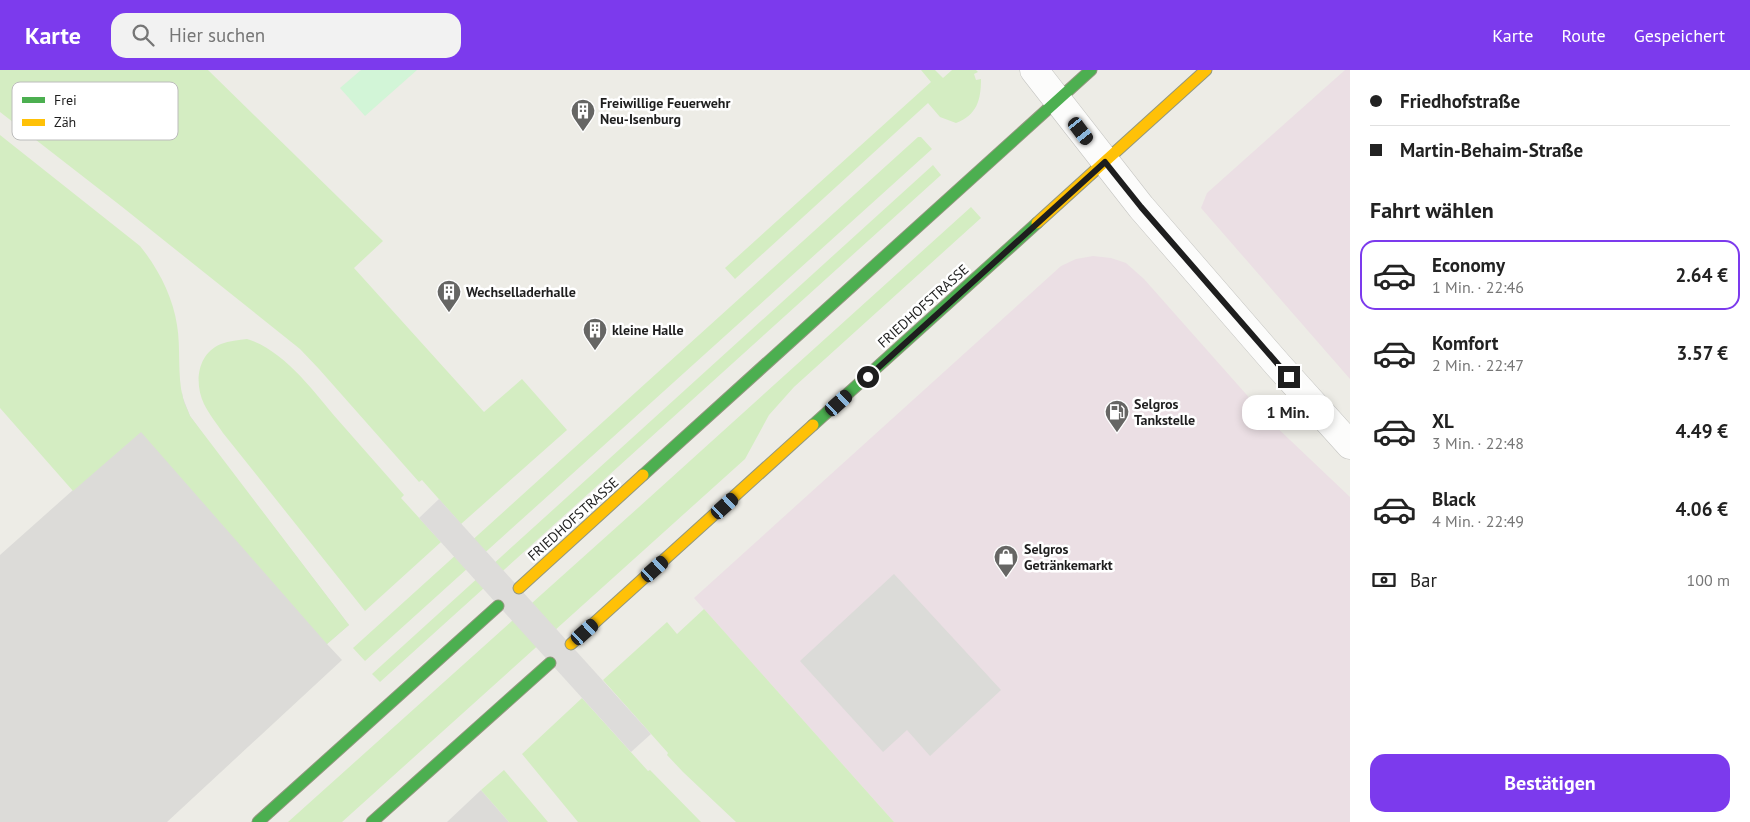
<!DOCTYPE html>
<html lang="de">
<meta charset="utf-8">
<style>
:root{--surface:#fff;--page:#f2f2f2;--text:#222;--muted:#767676;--line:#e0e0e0;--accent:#7c3aed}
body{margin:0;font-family:"PT Sans",sans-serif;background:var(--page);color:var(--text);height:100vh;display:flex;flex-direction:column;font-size:19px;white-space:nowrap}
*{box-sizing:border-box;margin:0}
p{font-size:16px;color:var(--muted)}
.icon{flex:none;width:28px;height:28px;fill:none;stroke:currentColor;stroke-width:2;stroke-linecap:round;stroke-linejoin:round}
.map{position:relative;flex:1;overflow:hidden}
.drawer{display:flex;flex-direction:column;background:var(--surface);width:400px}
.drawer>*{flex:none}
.hud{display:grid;align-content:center;height:110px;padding:0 20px;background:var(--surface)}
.end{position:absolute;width:22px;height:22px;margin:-11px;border:6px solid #1e1e1e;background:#fff;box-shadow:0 0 0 2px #fff}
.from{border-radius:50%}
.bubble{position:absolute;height:35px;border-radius:15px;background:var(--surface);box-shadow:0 2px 8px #0003;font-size:16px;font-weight:800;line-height:35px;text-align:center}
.car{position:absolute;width:15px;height:30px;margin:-15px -8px;border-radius:6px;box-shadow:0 0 4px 1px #0007;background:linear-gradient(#222 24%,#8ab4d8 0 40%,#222 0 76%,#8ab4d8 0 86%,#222 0)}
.hud b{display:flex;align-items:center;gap:18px;height:48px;font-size:19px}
.hud b+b{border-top:1px solid var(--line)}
.hud i{width:12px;height:12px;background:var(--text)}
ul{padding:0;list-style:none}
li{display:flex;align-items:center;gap:15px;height:70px;margin:0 10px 8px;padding:0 10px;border:2px solid transparent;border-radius:15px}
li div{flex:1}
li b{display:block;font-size:19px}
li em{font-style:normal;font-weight:800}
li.on{border-color:var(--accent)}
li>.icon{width:45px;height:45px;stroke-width:1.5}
h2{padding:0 20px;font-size:22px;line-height:60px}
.pay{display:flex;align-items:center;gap:12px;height:55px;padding:0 20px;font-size:19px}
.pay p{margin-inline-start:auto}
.button{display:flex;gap:10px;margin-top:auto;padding:10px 20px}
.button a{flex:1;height:58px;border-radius:15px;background:var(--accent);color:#fff;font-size:20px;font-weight:800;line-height:58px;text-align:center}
header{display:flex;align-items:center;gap:30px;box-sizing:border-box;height:70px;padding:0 25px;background:var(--accent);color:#fff}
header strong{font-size:24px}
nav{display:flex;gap:28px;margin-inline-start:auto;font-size:18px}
.search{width:350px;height:45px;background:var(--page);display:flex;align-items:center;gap:12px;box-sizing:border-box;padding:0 18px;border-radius:15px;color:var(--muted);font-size:19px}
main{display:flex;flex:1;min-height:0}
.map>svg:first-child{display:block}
.residential{fill:#dcdbd8}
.industrial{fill:#ebdfe4}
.grass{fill:#d4edc2}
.park{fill:#d2f5d7}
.parking{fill:#dbdbd8}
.pier{fill:#dddcda}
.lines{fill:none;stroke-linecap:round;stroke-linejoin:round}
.street-casing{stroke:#c5c5c2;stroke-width:29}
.fast-casing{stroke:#92977e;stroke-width:13}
.slow-casing{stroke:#92977e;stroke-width:13}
.street{stroke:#fcfcfb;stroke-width:28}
.fast{stroke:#4caf50;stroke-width:11}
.slow{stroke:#ffc107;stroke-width:11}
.route{stroke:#1e1e1e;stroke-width:6}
.labels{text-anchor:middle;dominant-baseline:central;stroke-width:5;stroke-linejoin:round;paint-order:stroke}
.poi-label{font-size:14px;font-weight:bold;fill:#1e1e1e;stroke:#fff;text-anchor:start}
.street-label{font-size:14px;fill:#1e1e1e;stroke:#fff}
.key{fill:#fff;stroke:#bcbcbc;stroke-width:1}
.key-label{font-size:14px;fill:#1e1e1e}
</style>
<header>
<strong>Karte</strong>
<div class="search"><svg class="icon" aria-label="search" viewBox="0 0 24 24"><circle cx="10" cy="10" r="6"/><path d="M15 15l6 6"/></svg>Hier suchen</div>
<nav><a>Karte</a><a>Route</a><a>Gespeichert</a></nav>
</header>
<main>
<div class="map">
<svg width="1350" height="752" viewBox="0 0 1350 752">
<rect width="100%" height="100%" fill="#edece6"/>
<path class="residential" d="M182,323l1,5 7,18 18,25 141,184 -22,19 15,16 -175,162h-167v-267z
M481,720l28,32h-62z"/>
<path class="industrial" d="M1345,0h5v309l-149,-171 6,-15z
M1093,186l18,2 15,5 18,16 125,141 81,77v325h-456l-200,-224 367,-332 15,-7z"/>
<path class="grass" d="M0,0h208l175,171 -29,27 130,144 38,-33 45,51 -106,94 -39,-44 -3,2 -100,-113 -19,-20 -179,-143 -121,-94z
M921,0h14l8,8 9,-8h24l2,2 -4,2 2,6 5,-1c0,21 -4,36 -25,44l-16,-6 -12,-14 -193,176 -10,-11 206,-186z
M0,65l140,111c18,22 33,51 37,79 4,23 0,50 6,73 1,6 5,12 7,18l159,209 -22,19 -186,-212 -68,59 -73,-83z
M918,67h3l11,12 -567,512 -12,-13z
M933,95l8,10 -561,507 -8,-8z
M971,137l10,11 -187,169 -25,28 -24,44 -403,363h-54l351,-315z
M247,269c37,11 67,53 91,81 22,25 44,50 66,75l-3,3 40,44 -76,69 -142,-178c-6,-9 -14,-19 -19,-29 -10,-21 -7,-50 17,-60 8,-3 18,-4 26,-5z
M704,539l190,213h-158l-53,-50 -16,-17 1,-2 -65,-73 64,-58 10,12z
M582,628l66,73 2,-1 51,52h-123l-56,-68z
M504,700l44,52h1h-40l-28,-32z"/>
<path class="park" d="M361,0h56l-52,46 -25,-28z"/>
<path class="parking" d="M894,504l107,116 -71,66 -23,-26 -24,22 -83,-91z"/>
<path class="pier" d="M439,429l212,235 -20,18 -212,-234z"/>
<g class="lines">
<defs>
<path id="street" d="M1034,0l107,137 137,158 72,80"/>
<path id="fast" d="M813,355l224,-202
M643,405l448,-405
M258,752l240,-216
M372,752l178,-159"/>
<path id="slow" d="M1037,153l169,-153
M519,518l124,-113
M571,574l242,-219"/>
</defs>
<use href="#street" class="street-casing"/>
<use href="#fast" class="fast-casing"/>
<use href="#slow" class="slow-casing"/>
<use href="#street" class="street"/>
<use href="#fast" class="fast"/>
<use href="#slow" class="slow"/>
</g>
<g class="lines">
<path class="route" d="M868,307l237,-215 36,45 148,170"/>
</g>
<defs>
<symbol id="building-pin" viewBox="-11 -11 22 30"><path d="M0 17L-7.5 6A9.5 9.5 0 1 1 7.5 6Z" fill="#666664" stroke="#fff"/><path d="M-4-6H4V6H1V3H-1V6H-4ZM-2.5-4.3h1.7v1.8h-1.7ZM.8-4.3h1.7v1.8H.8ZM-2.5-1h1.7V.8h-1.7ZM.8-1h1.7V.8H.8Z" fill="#fff"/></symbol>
<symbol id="fuel-pin" viewBox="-11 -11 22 30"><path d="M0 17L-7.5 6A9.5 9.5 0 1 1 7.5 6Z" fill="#666664" stroke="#fff"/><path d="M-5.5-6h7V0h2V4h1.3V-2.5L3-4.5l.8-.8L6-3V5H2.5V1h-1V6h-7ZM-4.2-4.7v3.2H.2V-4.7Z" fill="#fff"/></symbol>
<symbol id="shop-pin" viewBox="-11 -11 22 30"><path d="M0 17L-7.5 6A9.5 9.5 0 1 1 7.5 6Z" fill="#666664" stroke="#fff"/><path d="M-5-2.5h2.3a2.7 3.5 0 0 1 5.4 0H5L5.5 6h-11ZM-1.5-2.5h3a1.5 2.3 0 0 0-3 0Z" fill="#fff"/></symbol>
</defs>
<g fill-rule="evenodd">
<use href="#building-pin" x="569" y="27" width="28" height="38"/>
<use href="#building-pin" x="435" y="208" width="28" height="38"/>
<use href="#building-pin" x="581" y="246" width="28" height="38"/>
<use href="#fuel-pin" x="1103" y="328" width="28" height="38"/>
<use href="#shop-pin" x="992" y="473" width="28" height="38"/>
</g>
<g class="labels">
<g class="poi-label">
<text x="600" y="33">Freiwillige Feuerwehr<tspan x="600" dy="16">Neu-Isenburg</tspan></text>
<text x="466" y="222">Wechselladerhalle</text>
<text x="612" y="260">kleine Halle</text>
<text x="1134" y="334">Selgros<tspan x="1134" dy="16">Tankstelle</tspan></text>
<text x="1024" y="479">Selgros<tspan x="1024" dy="16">Getränkemarkt</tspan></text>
</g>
<g class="street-label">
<text transform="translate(923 236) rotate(-42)">FRIEDHOFSTRASSE</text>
<text transform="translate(573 449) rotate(-42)">FRIEDHOFSTRASSE</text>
</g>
</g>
<rect x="12" y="12" width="166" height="58" rx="8" class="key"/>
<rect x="22" y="27" width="23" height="6" fill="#4caf50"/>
<rect x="22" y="49" width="23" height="7" fill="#ffc107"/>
<g class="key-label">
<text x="54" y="35">Frei</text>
<text x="54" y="57">Zäh</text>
</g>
</svg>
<i class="end from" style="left:868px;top:307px"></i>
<i class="end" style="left:1289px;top:307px"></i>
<div class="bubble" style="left:1242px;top:325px;width:92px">1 Min.</div>
<i class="car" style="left:1081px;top:61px;rotate:143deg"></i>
<i class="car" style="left:839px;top:333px;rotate:48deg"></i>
<i class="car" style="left:725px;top:436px;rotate:48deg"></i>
<i class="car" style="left:655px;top:499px;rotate:48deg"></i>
<i class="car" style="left:585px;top:562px;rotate:48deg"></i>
</div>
<section class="drawer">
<div class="hud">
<b><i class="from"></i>Friedhofstraße</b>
<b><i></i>Martin-Behaim-Straße</b>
</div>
<h2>Fahrt wählen</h2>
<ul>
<li class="on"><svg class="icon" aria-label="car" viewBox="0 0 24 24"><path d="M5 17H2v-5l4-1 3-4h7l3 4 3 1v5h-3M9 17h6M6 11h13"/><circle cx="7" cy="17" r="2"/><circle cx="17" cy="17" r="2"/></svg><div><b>Economy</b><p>1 Min. · 22:46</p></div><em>2.64 €</em></li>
<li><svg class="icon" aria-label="car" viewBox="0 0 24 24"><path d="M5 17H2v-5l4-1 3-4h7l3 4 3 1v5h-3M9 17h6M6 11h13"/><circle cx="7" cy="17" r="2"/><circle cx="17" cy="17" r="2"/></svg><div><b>Komfort</b><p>2 Min. · 22:47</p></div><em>3.57 €</em></li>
<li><svg class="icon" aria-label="car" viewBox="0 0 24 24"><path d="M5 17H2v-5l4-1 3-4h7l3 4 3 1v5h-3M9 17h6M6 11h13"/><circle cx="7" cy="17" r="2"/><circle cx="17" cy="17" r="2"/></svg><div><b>XL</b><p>3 Min. · 22:48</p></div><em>4.49 €</em></li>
<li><svg class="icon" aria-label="car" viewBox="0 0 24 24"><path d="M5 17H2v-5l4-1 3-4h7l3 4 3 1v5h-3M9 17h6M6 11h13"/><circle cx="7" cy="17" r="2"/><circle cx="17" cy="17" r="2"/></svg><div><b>Black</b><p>4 Min. · 22:49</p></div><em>4.06 €</em></li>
</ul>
<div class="pay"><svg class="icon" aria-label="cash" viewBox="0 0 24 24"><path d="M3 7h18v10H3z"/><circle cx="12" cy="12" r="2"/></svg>Bar<p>100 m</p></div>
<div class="button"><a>Bestätigen</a></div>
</section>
</main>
